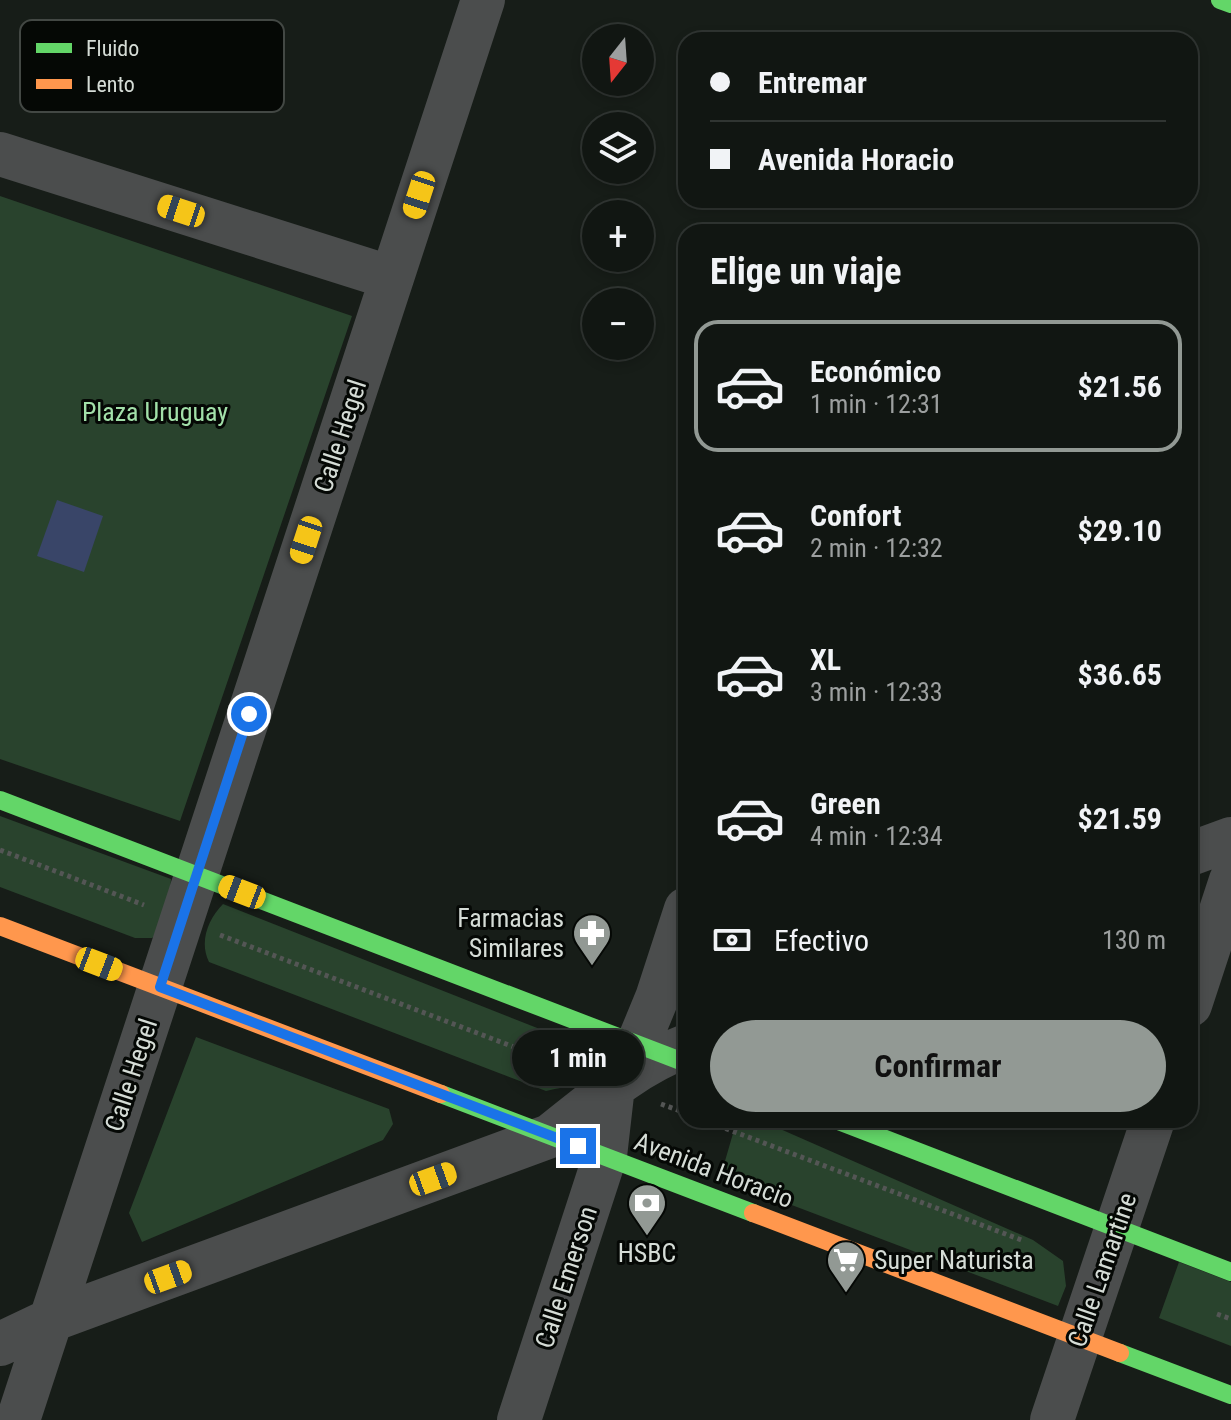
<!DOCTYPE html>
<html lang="es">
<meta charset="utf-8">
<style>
:root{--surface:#111612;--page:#1a1f1b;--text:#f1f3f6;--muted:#9c9f9f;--line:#303532;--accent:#929994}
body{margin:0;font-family:"Roboto Condensed",sans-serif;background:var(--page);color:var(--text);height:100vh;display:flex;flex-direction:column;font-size:30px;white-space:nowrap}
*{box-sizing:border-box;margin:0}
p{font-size:26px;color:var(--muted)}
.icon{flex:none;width:44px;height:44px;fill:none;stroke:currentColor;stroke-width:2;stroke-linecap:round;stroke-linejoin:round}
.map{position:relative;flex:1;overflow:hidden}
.panel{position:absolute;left:678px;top:224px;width:520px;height:904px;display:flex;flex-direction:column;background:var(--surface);border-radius:24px;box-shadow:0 4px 12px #0003,0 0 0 2px var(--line)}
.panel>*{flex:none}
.guide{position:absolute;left:678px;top:32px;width:520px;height:176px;border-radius:24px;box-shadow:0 4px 12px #0003,0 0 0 2px var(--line);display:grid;align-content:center;height:176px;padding:0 32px;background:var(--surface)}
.needle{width:52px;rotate:197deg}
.tools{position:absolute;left:582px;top:24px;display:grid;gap:16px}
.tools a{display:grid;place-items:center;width:72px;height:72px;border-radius:50%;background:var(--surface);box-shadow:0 4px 12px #0003,0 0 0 2px var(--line);font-size:40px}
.end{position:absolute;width:36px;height:36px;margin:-18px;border:10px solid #1a73e8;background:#fff;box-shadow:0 0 0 4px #fff}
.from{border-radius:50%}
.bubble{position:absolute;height:56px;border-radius:28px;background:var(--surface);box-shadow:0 4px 12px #0003,0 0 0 2px var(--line);font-size:26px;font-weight:700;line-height:56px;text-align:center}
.car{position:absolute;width:24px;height:48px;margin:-24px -12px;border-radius:10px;box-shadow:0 0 6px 2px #0007;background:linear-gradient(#f5c518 24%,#345 0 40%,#f5c518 0 76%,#345 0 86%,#f5c518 0)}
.guide b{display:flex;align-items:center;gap:28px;height:76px;font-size:30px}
.guide b+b{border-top:2px solid var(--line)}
.guide i{width:20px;height:20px;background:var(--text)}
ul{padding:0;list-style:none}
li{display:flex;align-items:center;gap:24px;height:132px;margin:0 16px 12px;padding:0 16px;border:4px solid transparent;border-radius:24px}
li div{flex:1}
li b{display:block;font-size:30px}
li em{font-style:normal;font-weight:700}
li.active{border-color:var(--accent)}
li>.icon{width:72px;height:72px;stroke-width:1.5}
h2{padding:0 32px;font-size:36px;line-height:96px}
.pay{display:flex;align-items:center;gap:20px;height:88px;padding:0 32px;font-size:30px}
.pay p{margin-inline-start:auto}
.cta{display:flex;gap:16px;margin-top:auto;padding:16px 32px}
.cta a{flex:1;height:92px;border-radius:48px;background:var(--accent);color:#111;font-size:32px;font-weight:700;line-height:92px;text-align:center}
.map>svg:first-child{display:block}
.green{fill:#29432d}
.water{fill:#394568}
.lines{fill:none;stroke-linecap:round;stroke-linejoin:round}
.path{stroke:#545655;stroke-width:5;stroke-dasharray:4 4;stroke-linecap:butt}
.street{stroke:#4b4d4d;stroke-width:44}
.fast{stroke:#63d668;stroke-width:18}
.slow{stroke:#ff974d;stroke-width:18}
.route{stroke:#1a73e8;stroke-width:10}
.labels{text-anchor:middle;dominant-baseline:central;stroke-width:6;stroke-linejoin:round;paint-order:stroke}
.park-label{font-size:26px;fill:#a2e0a9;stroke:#050805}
.street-label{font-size:26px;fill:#d5dcd6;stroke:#050805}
.poi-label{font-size:26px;fill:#d5dcd6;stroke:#050805;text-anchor:end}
.key{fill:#050805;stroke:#434844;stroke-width:2}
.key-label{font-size:22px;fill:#d5dcd6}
</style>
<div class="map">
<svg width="1231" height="1420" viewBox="0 0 1231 1420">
<rect width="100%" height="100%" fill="#171d18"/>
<path class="green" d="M0,196l352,120 -172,505 -180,-62z
M0,816l171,63 -4,48 -15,11h-17l-135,-51z
M223,904l365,144c6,34 -14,37 -42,43l-337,-129c-10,-20 -1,-43 14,-58z
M196,1037l193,72 4,15 -10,16 -241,102 -13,-29z
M760,1120l273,120 30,21 3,25 -8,20 -327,-124 -6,-21 9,-31z
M1179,1262l52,20v64l-72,-28z"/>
<path class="water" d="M57,500l46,16 -19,56 -47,-16z"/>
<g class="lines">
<path class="path" d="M0,850l144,55
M220,935l349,133
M661,1104l25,9
M703,1120l321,121
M1217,1314l14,5"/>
<path class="street" d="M0,154l392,124
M1190,854l41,-15
M1190,1005l41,-125
M0,1344l51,-24 499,-184c43,-34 85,-71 136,-90
M18,1420l465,-1420
M519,1420l86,-264 8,-70 25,-42 19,-46 29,-89
M1052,1420l101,-300"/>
<path class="fast" d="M1220,0l11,4
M0,800l686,263
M441,1094l312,119
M836,1120l395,152
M1120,1353l111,42"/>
<path class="slow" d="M0,926l441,168
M753,1213l367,140"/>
</g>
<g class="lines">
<path class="route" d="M249,714l-89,273 418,159"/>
</g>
<defs>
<symbol id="pharmacy-pin" viewBox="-11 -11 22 30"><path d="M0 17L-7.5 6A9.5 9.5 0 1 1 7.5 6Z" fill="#929994" stroke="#050805"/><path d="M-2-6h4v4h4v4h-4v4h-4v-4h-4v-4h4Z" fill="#fff"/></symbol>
<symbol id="bank-pin" viewBox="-11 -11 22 30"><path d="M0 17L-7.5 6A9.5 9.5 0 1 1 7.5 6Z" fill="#929994" stroke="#050805"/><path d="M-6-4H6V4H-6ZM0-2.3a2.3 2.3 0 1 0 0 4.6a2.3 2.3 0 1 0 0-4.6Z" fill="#fff"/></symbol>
<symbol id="supermarket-pin" viewBox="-11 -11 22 30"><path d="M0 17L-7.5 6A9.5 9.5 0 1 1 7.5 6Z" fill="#929994" stroke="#050805"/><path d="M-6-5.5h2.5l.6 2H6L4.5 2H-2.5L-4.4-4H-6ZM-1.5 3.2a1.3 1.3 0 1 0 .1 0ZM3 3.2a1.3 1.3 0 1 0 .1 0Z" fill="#fff"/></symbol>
</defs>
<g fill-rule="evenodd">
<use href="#pharmacy-pin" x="570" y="911" width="44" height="60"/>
<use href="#bank-pin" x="625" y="1181" width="44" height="60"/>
<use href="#supermarket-pin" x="824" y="1238" width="44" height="60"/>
</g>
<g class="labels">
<g class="park-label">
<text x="155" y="412">Plaza Uruguay</text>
</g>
<g class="street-label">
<text transform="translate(340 436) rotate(-72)">Calle Hegel</text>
<text transform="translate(131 1075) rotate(-72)">Calle Hegel</text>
<text transform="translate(714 1170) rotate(21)">Avenida Horacio</text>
<text transform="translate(1102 1270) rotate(-71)">Calle Lamartine</text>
<text transform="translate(566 1277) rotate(-72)">Calle Emerson</text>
</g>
<g class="poi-label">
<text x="564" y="918">Farmacias<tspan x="564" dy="30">Similares</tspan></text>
<text x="647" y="1253" text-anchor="middle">HSBC</text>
<text x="874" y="1260" text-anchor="start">Super Naturista</text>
</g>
</g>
<rect x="20" y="20" width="264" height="92" rx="12" class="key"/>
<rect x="36" y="43" width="36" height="10" fill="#63d668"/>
<rect x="36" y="79" width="36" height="10" fill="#ff974d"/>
<g class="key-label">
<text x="86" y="56">Fluido</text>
<text x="86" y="92">Lento</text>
</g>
</svg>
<div class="tools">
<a><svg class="needle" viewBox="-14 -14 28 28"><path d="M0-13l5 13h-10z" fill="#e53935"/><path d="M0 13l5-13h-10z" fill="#9c9f9f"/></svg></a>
<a><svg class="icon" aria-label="layers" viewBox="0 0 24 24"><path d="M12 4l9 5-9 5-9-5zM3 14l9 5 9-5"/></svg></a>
<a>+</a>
<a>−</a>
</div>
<i class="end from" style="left:249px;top:714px"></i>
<i class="end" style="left:578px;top:1146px"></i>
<div class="bubble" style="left:512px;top:1030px;width:132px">1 min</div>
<i class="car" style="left:419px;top:195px;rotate:198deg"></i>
<i class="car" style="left:181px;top:211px;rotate:288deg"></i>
<i class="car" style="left:306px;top:540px;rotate:198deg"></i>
<i class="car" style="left:242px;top:892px;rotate:291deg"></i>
<i class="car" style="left:99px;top:964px;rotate:111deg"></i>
<i class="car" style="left:433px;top:1179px;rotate:70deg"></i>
<i class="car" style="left:168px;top:1277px;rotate:70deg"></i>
<div class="guide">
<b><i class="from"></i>Entremar</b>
<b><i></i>Avenida Horacio</b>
</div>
<section class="panel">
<h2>Elige un viaje</h2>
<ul>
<li class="active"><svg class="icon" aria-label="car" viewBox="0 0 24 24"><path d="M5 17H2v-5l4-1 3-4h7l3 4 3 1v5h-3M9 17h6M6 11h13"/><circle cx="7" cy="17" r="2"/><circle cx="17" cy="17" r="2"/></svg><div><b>Económico</b><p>1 min · 12:31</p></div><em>$21.56</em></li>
<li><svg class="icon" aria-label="car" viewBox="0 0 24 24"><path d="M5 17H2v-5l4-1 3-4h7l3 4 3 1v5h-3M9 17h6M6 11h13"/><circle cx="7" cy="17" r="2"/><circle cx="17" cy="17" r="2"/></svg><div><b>Confort</b><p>2 min · 12:32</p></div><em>$29.10</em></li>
<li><svg class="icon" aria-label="car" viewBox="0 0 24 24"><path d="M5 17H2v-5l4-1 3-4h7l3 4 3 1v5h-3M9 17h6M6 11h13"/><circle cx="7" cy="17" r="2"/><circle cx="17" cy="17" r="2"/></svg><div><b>XL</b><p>3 min · 12:33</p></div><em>$36.65</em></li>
<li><svg class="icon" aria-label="car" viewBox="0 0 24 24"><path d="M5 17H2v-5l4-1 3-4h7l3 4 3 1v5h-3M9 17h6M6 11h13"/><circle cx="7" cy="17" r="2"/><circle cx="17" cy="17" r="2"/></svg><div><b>Green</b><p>4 min · 12:34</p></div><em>$21.59</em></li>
</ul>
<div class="pay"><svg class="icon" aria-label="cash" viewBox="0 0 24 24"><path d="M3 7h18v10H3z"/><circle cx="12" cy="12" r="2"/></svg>Efectivo<p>130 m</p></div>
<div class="cta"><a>Confirmar</a></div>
</section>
</div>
